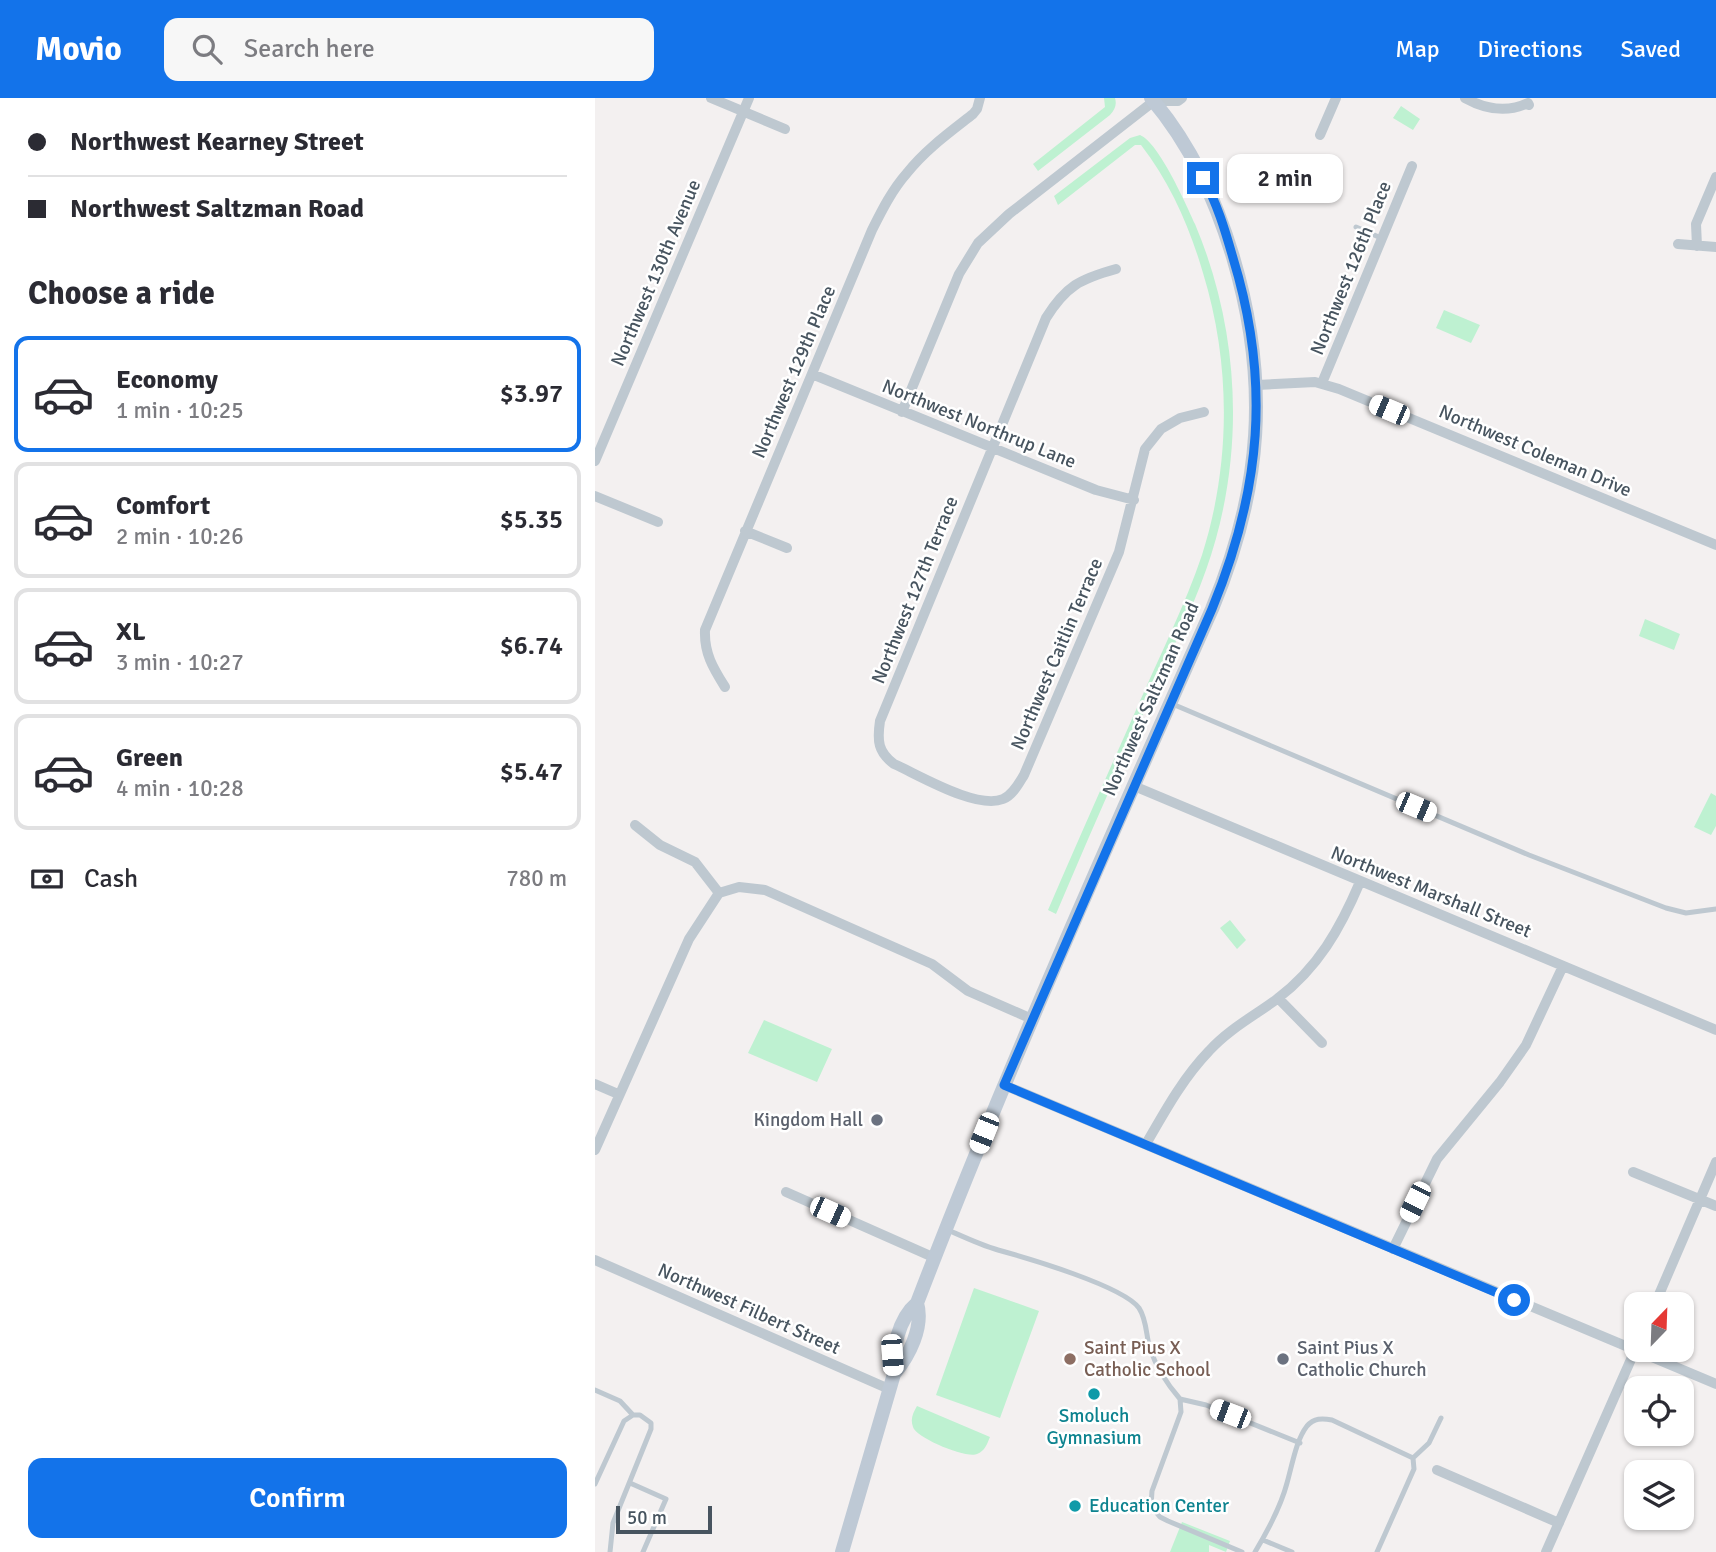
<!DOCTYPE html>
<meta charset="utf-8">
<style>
:root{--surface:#fff;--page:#f7f7f7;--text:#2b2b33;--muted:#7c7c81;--line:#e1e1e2;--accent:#1373ea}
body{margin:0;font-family:Signika,sans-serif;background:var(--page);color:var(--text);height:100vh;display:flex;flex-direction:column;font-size:26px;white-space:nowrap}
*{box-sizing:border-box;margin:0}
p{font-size:23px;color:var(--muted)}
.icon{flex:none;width:38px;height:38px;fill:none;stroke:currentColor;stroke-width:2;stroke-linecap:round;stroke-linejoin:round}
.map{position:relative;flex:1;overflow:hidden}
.side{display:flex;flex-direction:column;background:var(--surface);width:595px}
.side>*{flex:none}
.banner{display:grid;align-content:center;height:154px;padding:0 28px;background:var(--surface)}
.needle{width:46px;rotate:23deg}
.tools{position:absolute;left:1029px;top:1194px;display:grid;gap:14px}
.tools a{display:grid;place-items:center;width:70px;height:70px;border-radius:14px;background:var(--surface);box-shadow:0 2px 5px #0004;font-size:35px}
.scale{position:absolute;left:21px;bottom:18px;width:96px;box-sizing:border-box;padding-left:7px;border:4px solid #47545f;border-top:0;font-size:19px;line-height:24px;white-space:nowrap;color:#47545f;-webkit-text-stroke:5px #fff;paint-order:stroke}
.end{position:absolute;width:32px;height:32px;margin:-16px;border:9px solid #1373ea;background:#fff;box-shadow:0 0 0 4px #fff}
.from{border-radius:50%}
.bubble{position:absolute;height:49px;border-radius:14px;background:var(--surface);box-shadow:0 2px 5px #0004;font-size:23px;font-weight:600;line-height:49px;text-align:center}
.car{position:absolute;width:21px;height:42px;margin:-21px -10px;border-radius:9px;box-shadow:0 0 5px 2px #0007;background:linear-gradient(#fff 24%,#345 0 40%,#fff 0 76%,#345 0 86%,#fff 0)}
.banner b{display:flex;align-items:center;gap:24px;height:66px;font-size:26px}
.banner b+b{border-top:2px solid var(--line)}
.banner i{width:18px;height:18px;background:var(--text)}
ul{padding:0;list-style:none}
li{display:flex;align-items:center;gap:21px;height:116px;margin:0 14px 10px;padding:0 14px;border:4px solid var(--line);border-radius:14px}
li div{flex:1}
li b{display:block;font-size:26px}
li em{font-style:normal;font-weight:600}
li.active{border-color:var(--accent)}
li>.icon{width:63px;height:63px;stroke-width:1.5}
h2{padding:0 28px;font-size:32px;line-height:84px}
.pay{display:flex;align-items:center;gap:18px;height:77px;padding:0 28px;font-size:26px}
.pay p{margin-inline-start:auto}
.primary-button{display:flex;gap:14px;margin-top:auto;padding:14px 28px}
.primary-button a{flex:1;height:80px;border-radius:14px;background:var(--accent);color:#fff;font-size:28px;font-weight:600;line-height:80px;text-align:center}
header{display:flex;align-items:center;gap:42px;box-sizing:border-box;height:98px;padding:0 35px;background:var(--accent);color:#fff}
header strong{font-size:33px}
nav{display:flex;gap:38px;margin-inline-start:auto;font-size:24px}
.search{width:490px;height:63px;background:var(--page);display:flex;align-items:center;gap:18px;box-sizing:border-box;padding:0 24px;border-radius:14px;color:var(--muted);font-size:26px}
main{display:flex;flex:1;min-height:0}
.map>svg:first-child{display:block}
.green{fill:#bef1d1}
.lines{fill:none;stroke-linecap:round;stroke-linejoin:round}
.service{stroke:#bec8d0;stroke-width:5}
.minor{stroke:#bec8d0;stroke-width:10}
.secondary{stroke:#bec9d5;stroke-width:14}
.route{stroke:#1373ea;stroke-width:9}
.worship-dot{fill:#6b7280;stroke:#fff;stroke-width:2.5}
.education-dot{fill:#8d6e63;stroke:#fff;stroke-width:2.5}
.culture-dot{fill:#0f9aa8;stroke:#fff;stroke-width:2.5}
.labels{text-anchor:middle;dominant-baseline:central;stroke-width:5;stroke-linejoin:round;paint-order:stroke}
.street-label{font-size:19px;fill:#47545f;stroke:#fff}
.worship-label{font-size:19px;fill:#5b616d;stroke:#fff;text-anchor:end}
.education-label{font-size:19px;fill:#785e54;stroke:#fff;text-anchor:start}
.culture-label{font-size:19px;fill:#0d838f;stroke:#fff}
</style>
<header>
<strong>Movio</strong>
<div class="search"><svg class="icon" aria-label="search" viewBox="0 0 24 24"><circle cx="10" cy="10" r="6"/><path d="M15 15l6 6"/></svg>Search here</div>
<nav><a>Map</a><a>Directions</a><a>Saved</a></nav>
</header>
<main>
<section class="side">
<div class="banner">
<b><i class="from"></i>Northwest Kearney Street</b>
<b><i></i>Northwest Saltzman Road</b>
</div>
<h2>Choose a ride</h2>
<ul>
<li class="active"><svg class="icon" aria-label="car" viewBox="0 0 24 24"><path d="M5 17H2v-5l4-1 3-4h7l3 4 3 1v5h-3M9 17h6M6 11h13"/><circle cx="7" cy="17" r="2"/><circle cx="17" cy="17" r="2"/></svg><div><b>Economy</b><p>1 min · 10:25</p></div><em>$3.97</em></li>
<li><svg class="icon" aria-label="car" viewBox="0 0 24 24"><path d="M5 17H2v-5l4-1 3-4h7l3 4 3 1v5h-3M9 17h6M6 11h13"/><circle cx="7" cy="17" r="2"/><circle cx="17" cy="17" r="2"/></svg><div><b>Comfort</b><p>2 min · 10:26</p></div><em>$5.35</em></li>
<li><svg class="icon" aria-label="car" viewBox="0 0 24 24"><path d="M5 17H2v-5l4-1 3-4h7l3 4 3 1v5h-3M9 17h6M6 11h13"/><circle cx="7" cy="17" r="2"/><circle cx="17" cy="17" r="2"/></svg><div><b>XL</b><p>3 min · 10:27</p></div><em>$6.74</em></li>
<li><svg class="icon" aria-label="car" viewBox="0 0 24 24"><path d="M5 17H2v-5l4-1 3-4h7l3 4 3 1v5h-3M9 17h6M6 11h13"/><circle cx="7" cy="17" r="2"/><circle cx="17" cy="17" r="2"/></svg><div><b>Green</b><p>4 min · 10:28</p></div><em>$5.47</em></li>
</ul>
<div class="pay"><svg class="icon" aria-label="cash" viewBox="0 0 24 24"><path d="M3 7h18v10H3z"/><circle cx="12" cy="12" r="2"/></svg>Cash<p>780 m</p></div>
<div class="primary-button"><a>Confirm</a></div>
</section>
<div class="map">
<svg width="1121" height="1454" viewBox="0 0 1121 1454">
<rect width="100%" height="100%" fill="#f3f0f0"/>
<path class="green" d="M509,0h11c2,7 0,11 -5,17l-72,56 -5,-7 72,-57z
M806,8l19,13 -7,11 -20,-12z
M545,37c19,8 46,69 55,89 46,109 51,234 11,346 -15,43 -37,84 -55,126 -32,72 -64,145 -95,218l-8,-4c30,-70 61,-139 92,-209 21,-48 45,-96 62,-146 29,-91 29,-191 1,-282 -13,-45 -33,-91 -62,-128h-6l-77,60 -4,-9 76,-58z
M849,212l36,15 -9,18 -35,-15z
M1050,521l35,15 -6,16 -35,-14z
M1116,695l5,3v30l-5,9 -17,-8z
M635,822l16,20 -9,9 -17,-21z
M169,922l68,29 -15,33 -69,-29z
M379,1190l65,23 -39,107 -64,-23z
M322,1308l73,31c-3,7 -5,14 -13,17 -10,5 -61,-16 -64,-27 -3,-8 0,-14 4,-21z
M587,1424l48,19 -4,11 -17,-7v7h-39z"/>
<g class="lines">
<path class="service" d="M761,129l25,11
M575,605l359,152 137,53 20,5 30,-4
M353,1132c16,7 33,15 50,20 29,8 125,36 141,58 8,12 7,28 11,41 7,20 17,35 30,50l26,6 94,38
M0,1292l25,11 13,14
M585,1301l1,13 -29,79 -1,15 9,11 8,4 74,31
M818,1360l16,-15 12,-25
M35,1385l36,16 -23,53
M0,1386l29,-63 9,-6h7l11,8v6l-38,94 -3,29
M668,1442l29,12
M660,1454c12,-20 26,-46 32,-69 5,-17 9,-43 20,-57 7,-8 15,-8 25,-6l81,38 1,11 -37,83"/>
<path class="minor" d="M116,0l74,31
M870,0c20,11 42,15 63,5l1,2
M559,3h24l4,-3
M725,37l16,-37
M1083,146l38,3
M1102,148l-1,-22 20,-47
M521,171c-36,10 -50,17 -70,49l-166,403c-3,20 -2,31 14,43 25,11 83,46 109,35 10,-4 16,-16 21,-24l95,-223 26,-103 16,-20 19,-11 24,-6
M217,276l284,116 38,10
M727,285l90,-217
M662,287l58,-3 24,7 377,156
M307,314l57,-138 19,-31 31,-29 145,-113 1,-3
M0,363l154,-363
M0,398l63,26
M150,433l42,17
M130,589c-12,-19 -21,-34 -20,-57l167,-400c10,-20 20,-40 35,-57 18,-23 43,-41 66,-59l4,-5 3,-11
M539,688l582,244
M40,727l25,20 35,17 24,31
M124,795l20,-6 26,3 167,74 36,27 64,28
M683,900l44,45
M0,986l23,10
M409,987l712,299
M551,1046c19,-33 37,-66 63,-93 20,-22 45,-35 68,-52 41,-31 63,-70 83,-117
M0,1052l94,-211 30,-46
M1038,1074l83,34
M191,1094l149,66
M798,1151l44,-90 63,-77 26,-37 37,-79
M0,1162l294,129
M1060,1206l61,-142
M842,1372l122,53
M951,1454l90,-204"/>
<path class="secondary" d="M299,1276c15,-18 30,-47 23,-71
M247,1454l52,-178c-2,-24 4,-55 23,-71 90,-235 193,-464 295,-694 50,-120 58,-227 21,-352 -18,-59 -42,-112 -82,-159"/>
</g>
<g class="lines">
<path class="route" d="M608,80c14,25 22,52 30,80 38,124 28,232 -21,351l-208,476 510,215"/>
</g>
<g class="worship-dot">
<circle cx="282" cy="1022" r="7"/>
<circle cx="688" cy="1261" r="7"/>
</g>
<circle class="education-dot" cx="475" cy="1261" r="7"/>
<g class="culture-dot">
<circle cx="499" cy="1296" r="7"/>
<circle cx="480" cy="1408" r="7"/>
</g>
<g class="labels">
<g class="street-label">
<text transform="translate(756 170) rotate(-68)">Northwest 126th Place</text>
<text transform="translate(61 175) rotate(-67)">Northwest 130th Avenue</text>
<text transform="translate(199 274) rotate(-67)">Northwest 129th Place</text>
<text transform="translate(384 326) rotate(22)">Northwest Northrup Lane</text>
<text transform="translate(940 353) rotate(23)">Northwest Coleman Drive</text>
<text transform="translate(320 492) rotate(-68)">Northwest 127th Terrace</text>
<text transform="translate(462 556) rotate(-67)">Northwest Caitlin Terrace</text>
<text transform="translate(556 601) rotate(-66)">Northwest Saltzman Road</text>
<text transform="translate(836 794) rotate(22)">Northwest Marshall Street</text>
<text transform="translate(154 1211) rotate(24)">Northwest Filbert Street</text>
</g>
<g class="worship-label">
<text x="268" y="1022">Kingdom Hall</text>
<text x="702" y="1250" text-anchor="start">Saint Pius X<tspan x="702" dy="22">Catholic Church</tspan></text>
</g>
<g class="education-label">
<text x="489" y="1250">Saint Pius X<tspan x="489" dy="22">Catholic School</tspan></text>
</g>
<g class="culture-label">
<text x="499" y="1318">Smoluch<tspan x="499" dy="22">Gymnasium</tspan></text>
<text x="494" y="1408" text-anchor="start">Education Center</text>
</g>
</g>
</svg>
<div class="tools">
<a><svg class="needle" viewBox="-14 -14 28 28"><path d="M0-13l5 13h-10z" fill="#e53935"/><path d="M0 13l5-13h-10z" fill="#7c7c81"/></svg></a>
<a><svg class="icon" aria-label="locate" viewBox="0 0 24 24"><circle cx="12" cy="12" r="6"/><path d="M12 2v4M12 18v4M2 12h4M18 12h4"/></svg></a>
<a><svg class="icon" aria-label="layers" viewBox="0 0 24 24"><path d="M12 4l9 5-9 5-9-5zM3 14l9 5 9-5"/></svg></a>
</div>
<div class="scale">50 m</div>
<i class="end from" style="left:919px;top:1202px"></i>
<i class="end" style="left:608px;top:80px"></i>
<div class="bubble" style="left:632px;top:56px;width:116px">2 min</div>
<i class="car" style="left:794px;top:312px;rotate:293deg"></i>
<i class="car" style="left:821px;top:709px;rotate:113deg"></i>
<i class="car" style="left:389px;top:1035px;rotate:202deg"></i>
<i class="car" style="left:820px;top:1104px;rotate:206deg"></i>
<i class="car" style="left:235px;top:1114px;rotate:114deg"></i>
<i class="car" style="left:297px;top:1257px;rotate:176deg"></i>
<i class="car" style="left:635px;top:1316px;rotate:291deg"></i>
</div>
</main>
